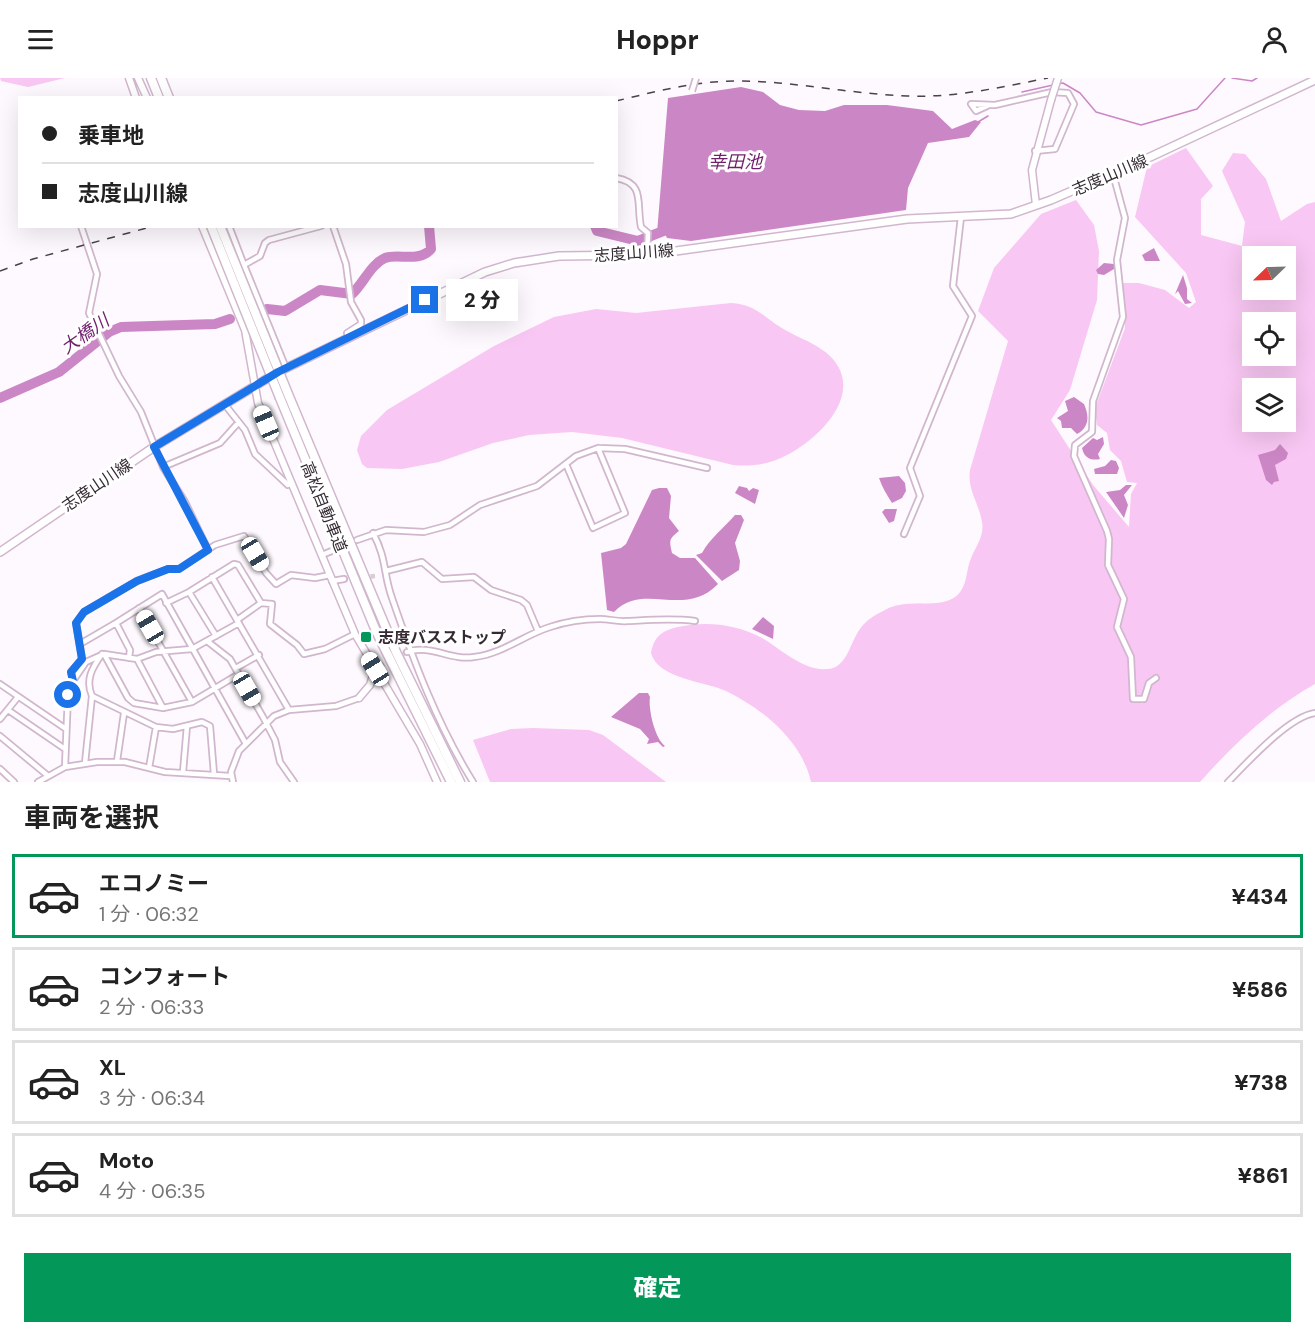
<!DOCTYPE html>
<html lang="ja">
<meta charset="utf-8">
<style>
:root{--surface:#fff;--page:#f6f6f6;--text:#222;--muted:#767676;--line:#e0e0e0;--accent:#03985a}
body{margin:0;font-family:"DM Sans","Noto Sans JP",sans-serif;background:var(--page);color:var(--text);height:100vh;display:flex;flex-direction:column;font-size:22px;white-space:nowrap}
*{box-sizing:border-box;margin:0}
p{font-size:20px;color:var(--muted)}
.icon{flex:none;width:33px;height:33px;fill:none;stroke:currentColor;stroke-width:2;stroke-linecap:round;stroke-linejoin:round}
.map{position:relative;height:704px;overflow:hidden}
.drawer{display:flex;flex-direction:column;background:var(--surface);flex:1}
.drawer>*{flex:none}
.guide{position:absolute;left:18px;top:18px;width:600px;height:132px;border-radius:0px;box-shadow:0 6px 24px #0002;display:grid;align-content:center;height:132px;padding:0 24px;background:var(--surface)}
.needle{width:39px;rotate:247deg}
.fabs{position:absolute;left:1242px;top:168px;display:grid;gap:12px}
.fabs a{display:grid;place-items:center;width:54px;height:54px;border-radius:0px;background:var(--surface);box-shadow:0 6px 24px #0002;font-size:30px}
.end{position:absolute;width:27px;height:27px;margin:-14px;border:8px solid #1a73e8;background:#fff;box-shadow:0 0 0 3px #fff}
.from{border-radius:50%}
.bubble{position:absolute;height:42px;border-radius:0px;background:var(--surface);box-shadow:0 6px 24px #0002;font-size:20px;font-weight:800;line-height:42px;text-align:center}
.car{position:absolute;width:18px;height:36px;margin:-18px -9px;border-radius:8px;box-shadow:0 0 4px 2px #0007;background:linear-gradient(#fff 24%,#345 0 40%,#fff 0 76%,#345 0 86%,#fff 0)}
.guide b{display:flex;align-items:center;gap:21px;height:57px;font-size:22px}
.guide b+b{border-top:2px solid var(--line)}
.guide i{width:15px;height:15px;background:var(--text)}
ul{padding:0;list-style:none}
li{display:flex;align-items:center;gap:18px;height:84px;margin:0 12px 9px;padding:0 12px;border:3px solid var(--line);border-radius:0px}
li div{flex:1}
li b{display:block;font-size:22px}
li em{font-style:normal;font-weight:800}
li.selected{border-color:var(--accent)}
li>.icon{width:54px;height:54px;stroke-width:1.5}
h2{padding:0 24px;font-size:27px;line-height:72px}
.button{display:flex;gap:12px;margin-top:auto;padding:12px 24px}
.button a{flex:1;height:69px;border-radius:0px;background:var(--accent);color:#fff;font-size:24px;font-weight:800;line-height:69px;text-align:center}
header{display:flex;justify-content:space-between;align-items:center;height:78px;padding:0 24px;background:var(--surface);font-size:27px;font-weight:800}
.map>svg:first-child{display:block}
.green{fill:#f8c7f3;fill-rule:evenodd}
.water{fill:#cb87c5}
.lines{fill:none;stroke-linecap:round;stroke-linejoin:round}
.stream{stroke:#cb87c5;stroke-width:1.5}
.river{stroke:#cb87c5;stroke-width:10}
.street-tunnel{stroke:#d6d0d5;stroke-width:4.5;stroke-dasharray:4.5 2;stroke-linecap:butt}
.street-casing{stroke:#d1b7ce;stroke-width:8}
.secondary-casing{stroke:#d1b7ce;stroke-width:9}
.primary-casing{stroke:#d1b7ce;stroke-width:10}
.highway-casing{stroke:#d1b7ce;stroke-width:11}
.street{stroke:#fff;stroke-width:4.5}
.secondary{stroke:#fff;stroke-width:6}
.primary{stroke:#fff;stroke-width:7}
.highway{stroke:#fff;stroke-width:8}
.rail{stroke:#4b414a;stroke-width:1.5;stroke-dasharray:8 8;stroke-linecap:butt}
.street-bridge-casing{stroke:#d1b7ce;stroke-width:8;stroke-linecap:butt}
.secondary-bridge-casing{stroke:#d1b7ce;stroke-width:9;stroke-linecap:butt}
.highway-bridge-casing{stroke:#d1b7ce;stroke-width:11;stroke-linecap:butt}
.street-bridge{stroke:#fff;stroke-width:4.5}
.secondary-bridge{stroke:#fff;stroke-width:6}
.highway-bridge{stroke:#fff;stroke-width:8}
.route{stroke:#1a73e8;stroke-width:8}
.poi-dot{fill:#03985a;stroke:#fff;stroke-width:2}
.labels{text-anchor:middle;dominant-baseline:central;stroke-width:6;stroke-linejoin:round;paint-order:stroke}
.street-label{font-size:16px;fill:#342a33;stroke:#fff}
.poi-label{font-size:16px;font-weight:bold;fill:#342a33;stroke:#fff;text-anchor:start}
.water-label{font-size:18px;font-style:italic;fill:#701f6c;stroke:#fff}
</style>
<header><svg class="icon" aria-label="menu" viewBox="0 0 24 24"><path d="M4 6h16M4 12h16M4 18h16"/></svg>Hoppr<svg class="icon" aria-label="person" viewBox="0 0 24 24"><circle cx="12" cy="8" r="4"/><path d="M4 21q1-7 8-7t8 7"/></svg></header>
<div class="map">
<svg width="1315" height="704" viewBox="0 0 1315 704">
<rect width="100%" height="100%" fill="#fef9fe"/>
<path class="green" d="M0,0h65l-37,9 -27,-6z
M1186,70l27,38 -12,13v36l41,11 3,-24 -23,-51 11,-18 12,1 21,25 15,42 26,-17 8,-2v482c-46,26 -80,59 -115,98h-389c-9,-41 -48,-73 -85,-91 -22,-10 -68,-12 -75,-38 3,-16 10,-22 27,-26 29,-6 57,-3 84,11 19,11 41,33 65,31 20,0 23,-27 33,-40 6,-9 15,-14 25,-19 26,-15 65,5 78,-23 4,-8 4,-18 7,-26 4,-13 15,-24 12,-39 -3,-19 -15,-32 -12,-52l38,-129 -30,-30 16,-43 47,-54 35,-14 18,25 5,26 -2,49 -27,90 -19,30 42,65 36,42 2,-33 6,-11 -10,-1 -6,-21 -11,-11 -3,-17 -10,-8 -2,-17 30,-80 -2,-45h16l26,7 24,18 7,-6 -10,-29 -51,-56 12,-50zM1252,178h34v34h-34zM1252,244h34v34h-34zM1252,310h34v34h-34z
M731,225c28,2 33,16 56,28 18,10 42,17 52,37 18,35 -25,73 -52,87 -17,9 -35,12 -54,10l-111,-27 -50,-6 -43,3 -36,8 -54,19 -37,7 -35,-1 -5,-4 -5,-14 4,-14 26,-26 107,-64 60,-29 42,-8 40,4z
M533,650l56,2 14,5 63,47h-176l-17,-42 38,-11z"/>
<path class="water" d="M741,9l22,5 17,13 19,5 26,1 19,-6h43l46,6 19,18 23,-9 6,2 -12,15 -41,6 -20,45 -2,22 -215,31 -24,-3 -2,-4 -8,-1 11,-135z
M1154,170l6,13h-15l-3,-6z
M1104,185l10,1v5l-10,6 -6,-1 -2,-4z
M1183,197l4,13v11l5,4 -7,1 -7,-13 -3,3z
M1074,319l10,7c5,11 6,23 -7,30l-6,-6h-9l-1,-7 -4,-3 11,-7 -3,-10z
M1103,359l1,7 -6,10 2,5c-9,2 -16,-1 -18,-11l11,-10 4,2z
M1280,366l8,9 -2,6 -11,6 4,16 -5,1 -2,3 -6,-5 -8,-25 17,-5z
M1111,382l5,1 3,7 -2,6h-22l-1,-5 11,-3z
M899,398l6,7 1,8 -4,7 -10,5c-6,-10 -9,-14 -13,-25z
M1126,407h6l-8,10 4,10 -4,13 -18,-26 14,-2z
M739,408l8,2 2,3 4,-3 6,2 -4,14 -20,-11z
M659,410h8l4,8 -2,22 10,13c-10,8 -10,9 -7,22l8,5h15l23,26c-34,35 -74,-3 -104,28l-7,-2 -6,-57 20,-5 5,-4 26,-54z
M885,431h12l-3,12 -5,2 -7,-11z
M735,437h6l3,5 -9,23 5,18 -1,9 -17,11 -26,-26 6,-2c9,-16 21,-24 33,-38z
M763,539l11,9 -1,13 -21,-10z
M639,615h9l2,4c-2,12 5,42 15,49l-2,1 -5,-5 -11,2 2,-5 -9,-10 -29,-12z"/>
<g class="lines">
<path class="stream" d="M1232,0l20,3 5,-3
M1058,6l5,-1 17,10 16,19 45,13 56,-16 28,-31
M1022,14l31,-7
M978,44l10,-6"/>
<path class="river" d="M595,148l2,5 41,10 33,-13
M267,231l18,2 35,-21 32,4c11,-10 19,-30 33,-36 13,-5 34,5 46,-9l-2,-23
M0,320l59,-26 50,-40 12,-5 94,-3 15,-5"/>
<path class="street-tunnel" d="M364,499l12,-1
M380,588l27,-14"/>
<defs>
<path id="street" d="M987,28l-11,5 -5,-7 24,1 57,-13 16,1 6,11 -19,45 -20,2
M1113,96l12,44 -8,42 6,57 -30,84 -1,31 -17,13 -1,11 33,75 2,8 -1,26 16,34 -7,28 14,30 2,42h11l5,-16 7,-5
M616,100c30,5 20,26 25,49l7,6 -1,22
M81,148l16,48 -8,39 30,63 22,36 22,55 22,35 23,48
M229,148l15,39
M333,148l13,38 5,38 10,18v4l-14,9 1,5
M286,290l-42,-103 16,-9 5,-13 4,-3 52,-14
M226,328l19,24 10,24 33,31 3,-2
M566,386l27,64 32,-15 -27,-65
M163,389l57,-24 18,-20
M373,455c14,26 10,40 19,65 22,64 45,126 81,184
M904,456l16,-38 -10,-28 62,-152 -19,-30 8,-69
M357,462l29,-10 38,2 26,-7 30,-20 57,-19 39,-30 22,-8 27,1 82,19
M322,477l12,-5
M386,493l36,-9 20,17 32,-2 17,13 30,10 6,5 11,26
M212,499l77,133
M332,503l12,-2
M166,525l23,-11
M139,530l53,94
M237,542l24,-17 11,1 -2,20 27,21 7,9 21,-5 30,-15
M216,558l-27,-44 45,-28 4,1 23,38
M207,563l23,18 33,58 12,23 5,22 14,20
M80,566l36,-21
M407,574c25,-8 43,9 67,5 28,-3 50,-22 76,-30 15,-5 34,-8 50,-8 9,0 18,3 27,2 23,-1 45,-3 68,0
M102,576c-10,14 -17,26 -10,42l64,31 17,2 29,-7 8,4 4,48
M104,576l24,44 6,5 29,5 -26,-49
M129,580l1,-8 -14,-27 46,-29 84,150
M236,590l23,-13
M73,603l-2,-9 11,-13 -6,-36 8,-11 53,-31 31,-12h11l36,-24 29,-9 22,37 10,11 15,-9 24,3 15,-3
M0,606l66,45
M163,630l29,-6 47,-28
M8,632l57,39
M0,641l18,-22
M0,658l47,39
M117,683l7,-48
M85,685l7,-67
M65,689l3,-72 5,-14 13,-19 18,-8 33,5 19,-7 36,-3 47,-26
M149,690l7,-41
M0,691l14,13
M183,694l4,-46
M38,704l27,-15 32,-5h28l40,10 65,4
M233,704l-2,-10 8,-21 35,-35 15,-6 47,-4 23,-8
M1228,704c19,-19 60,-65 87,-69"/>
<path id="secondary" d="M129,0l7,20
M138,0l9,20
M1036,127l-4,-35 19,-70
M202,148l43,104 13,73 72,172 25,59 65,110 17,38
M359,620l11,-13 5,-16"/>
<path id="primary" d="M0,474l154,-105 124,-75 207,-100 29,-9 45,-7 88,-1 260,-36 104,-5 40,-14 97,-42 167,-78"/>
<path id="highway" d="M151,0l8,20
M161,0l8,20
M288,316l108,258 64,130
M280,320l96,233 75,151"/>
</defs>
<use href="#street" class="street-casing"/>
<use href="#secondary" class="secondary-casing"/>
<use href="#primary" class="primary-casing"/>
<use href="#highway" class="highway-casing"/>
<use href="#street" class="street"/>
<use href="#secondary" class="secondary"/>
<use href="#primary" class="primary"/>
<use href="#highway" class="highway"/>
<path class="rail" d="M616,23c42,-10 83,-21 127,-20 55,1 109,13 164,15 47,2 95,-9 141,-18
M0,193l33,-12 121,-33"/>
<defs>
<path id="street-bridge" d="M692,13l4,-13"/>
<path id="secondary-bridge" d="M1051,22l7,-22"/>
<path id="highway-bridge" d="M211,148l69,172
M220,148l68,168"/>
</defs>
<use href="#street-bridge" class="street-bridge-casing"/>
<use href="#secondary-bridge" class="secondary-bridge-casing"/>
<use href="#highway-bridge" class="highway-bridge-casing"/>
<use href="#street-bridge" class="street-bridge"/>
<use href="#secondary-bridge" class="secondary-bridge"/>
<use href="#highway-bridge" class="highway-bridge"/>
</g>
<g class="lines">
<path class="route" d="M68,617l5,-14 -2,-9 11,-13 -6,-36 8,-11 53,-31 31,-12h11l29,-19 -54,-103 124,-75 147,-72"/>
</g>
<rect class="poi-dot" x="360" y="553" width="12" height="12" rx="3"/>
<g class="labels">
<g class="street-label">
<text transform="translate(1110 97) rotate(-23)">志度山川線</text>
<text transform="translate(634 175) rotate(-4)">志度山川線</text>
<text transform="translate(97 407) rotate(-34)">志度山川線</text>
<text transform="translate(324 429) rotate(68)">高松自動車道</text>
</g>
<g class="poi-label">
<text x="378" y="559">志度バスストップ</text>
</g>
<g class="water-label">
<text x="735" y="84">幸田池</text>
<text transform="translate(85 256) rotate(-35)">大橋川</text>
</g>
</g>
</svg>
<div class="fabs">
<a><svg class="needle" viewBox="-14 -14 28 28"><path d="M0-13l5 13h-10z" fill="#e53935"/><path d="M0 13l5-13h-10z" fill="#767676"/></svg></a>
<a><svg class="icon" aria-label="locate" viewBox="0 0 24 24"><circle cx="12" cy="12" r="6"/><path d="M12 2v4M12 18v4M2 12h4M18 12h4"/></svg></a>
<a><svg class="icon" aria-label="layers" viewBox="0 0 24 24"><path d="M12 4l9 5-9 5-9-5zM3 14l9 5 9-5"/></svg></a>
</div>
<i class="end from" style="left:68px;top:617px"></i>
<i class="end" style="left:425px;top:222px"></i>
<div class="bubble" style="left:446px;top:201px;width:72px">2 分</div>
<i class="car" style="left:266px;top:345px;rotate:337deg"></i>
<i class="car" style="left:255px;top:476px;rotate:149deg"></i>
<i class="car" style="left:150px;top:549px;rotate:330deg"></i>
<i class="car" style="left:375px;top:591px;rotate:328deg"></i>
<i class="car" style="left:247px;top:611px;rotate:150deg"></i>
<div class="guide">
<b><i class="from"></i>乗車地</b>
<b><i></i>志度山川線</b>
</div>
</div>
<section class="drawer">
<h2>車両を選択</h2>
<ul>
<li class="selected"><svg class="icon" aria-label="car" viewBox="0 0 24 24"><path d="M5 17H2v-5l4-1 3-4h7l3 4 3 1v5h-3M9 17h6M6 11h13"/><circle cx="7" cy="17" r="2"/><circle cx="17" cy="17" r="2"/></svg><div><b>エコノミー</b><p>1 分 · 06:32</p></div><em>¥434</em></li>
<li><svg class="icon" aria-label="car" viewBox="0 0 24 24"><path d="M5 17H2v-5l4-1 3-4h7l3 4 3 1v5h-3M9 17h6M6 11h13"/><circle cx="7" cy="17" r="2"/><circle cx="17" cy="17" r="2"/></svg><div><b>コンフォート</b><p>2 分 · 06:33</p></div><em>¥586</em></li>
<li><svg class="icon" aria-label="car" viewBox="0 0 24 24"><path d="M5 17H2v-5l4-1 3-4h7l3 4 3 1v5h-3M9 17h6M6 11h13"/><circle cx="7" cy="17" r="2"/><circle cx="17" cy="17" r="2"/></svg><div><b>XL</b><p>3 分 · 06:34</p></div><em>¥738</em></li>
<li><svg class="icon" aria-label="car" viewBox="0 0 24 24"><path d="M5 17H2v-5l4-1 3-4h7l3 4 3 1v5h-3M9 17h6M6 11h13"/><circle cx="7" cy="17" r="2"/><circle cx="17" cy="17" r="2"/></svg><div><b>Moto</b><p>4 分 · 06:35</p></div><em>¥861</em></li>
</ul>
<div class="button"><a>確定</a></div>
</section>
